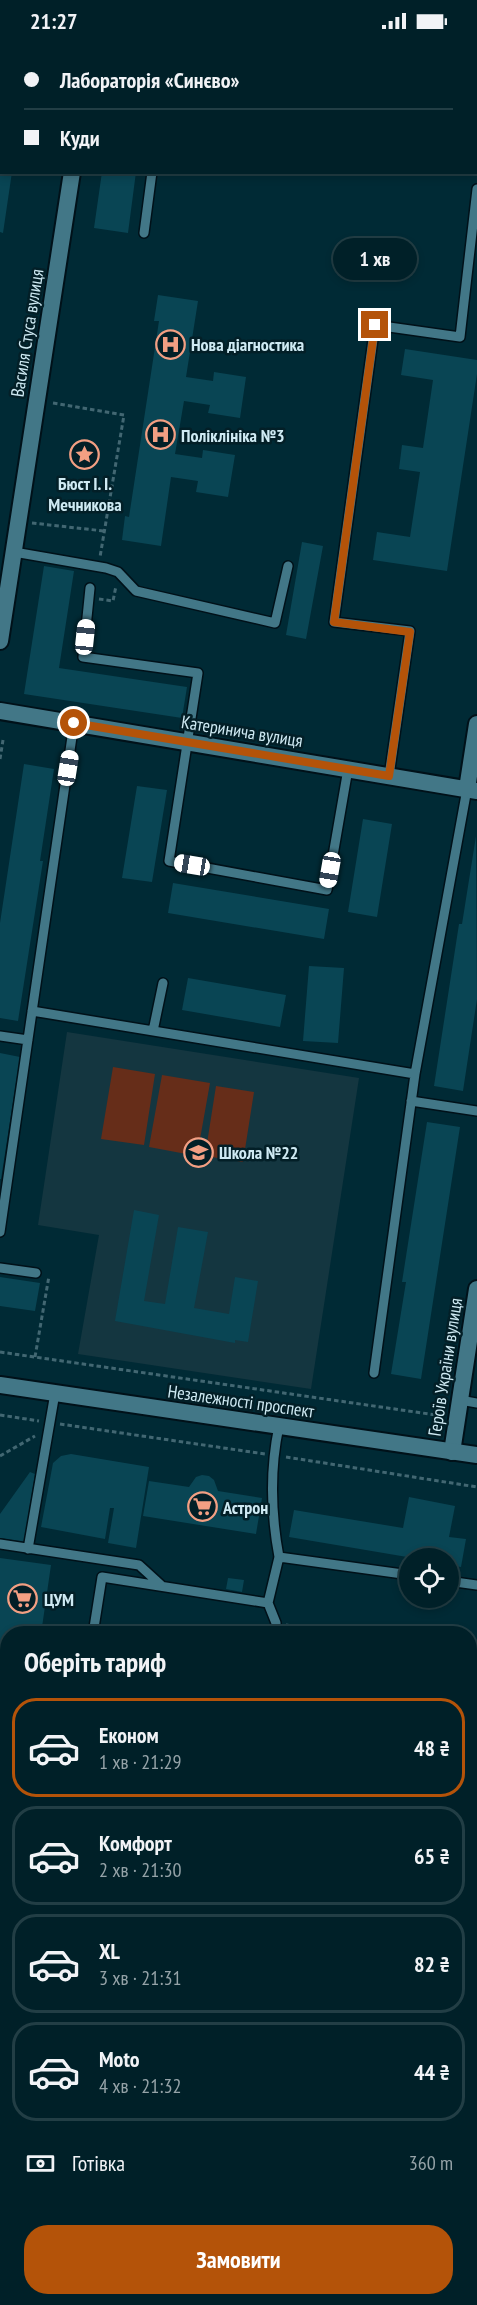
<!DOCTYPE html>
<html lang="uk">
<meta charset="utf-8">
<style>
:root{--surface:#002028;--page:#0a2830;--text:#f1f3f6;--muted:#95a3a8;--line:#223e45;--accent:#b45309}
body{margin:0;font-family:"PT Sans Narrow",sans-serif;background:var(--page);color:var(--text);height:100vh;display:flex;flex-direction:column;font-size:22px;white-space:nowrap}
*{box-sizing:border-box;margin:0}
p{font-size:20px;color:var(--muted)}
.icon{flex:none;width:33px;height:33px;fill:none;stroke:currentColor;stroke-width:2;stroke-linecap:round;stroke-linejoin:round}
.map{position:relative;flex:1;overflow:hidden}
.sheet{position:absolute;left:0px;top:1584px;width:477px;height:680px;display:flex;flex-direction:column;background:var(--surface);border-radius:24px 24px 0 0;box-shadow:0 3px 9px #0003,0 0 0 2px var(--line)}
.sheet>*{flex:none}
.guide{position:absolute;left:0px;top:0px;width:477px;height:132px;box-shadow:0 3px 9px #0003,0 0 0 2px var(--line);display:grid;align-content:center;height:132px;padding:0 24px;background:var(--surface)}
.tools{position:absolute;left:399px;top:1506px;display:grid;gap:12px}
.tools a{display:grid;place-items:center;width:60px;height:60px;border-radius:50%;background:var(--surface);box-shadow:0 3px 9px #0003,0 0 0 2px var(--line);font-size:30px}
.end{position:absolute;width:27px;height:27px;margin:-14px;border:8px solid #b45309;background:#fff;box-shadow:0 0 0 3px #fff}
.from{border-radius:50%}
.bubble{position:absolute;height:42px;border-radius:21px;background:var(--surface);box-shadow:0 3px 9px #0003,0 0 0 2px var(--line);font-size:20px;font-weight:700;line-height:42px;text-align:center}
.car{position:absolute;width:18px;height:36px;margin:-18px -9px;border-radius:8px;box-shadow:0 0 4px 2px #0007;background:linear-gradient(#fff 24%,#345 0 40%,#fff 0 76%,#345 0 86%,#fff 0)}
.guide b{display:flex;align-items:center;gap:21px;height:57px;font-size:22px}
.guide b+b{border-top:2px solid var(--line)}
.guide i{width:15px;height:15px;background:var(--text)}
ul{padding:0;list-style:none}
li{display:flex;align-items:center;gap:18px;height:99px;margin:0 12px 9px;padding:0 12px;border:3px solid var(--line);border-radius:24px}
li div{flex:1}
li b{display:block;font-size:22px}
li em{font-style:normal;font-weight:700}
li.on{border-color:var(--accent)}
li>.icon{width:54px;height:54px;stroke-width:1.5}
h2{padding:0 24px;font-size:27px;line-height:72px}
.pay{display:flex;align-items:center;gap:15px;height:66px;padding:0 24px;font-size:22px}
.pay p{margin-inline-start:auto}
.primary-button{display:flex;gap:12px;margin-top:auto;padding:12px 24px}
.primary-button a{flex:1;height:69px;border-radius:24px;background:var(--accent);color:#fff;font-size:24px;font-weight:700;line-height:69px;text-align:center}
.status{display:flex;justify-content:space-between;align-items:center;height:42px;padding:0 30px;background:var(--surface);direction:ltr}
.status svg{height:16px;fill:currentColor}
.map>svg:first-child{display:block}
.built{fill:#143640}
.green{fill:#662d19}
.building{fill:#094554}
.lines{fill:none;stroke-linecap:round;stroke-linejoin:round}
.service-casing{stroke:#001119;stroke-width:12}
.minor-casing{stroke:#001119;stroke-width:20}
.tertiary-casing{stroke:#001119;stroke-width:20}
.path{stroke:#426772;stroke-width:3;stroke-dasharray:4.5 3;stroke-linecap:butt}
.service{stroke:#427787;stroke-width:9}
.minor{stroke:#427787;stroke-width:16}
.tertiary{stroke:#427787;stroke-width:16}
.route{stroke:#b45309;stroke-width:8}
.labels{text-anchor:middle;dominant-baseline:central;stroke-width:5;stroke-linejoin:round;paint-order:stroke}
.street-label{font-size:18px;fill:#cfeaf3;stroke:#031f27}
.poi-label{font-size:18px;font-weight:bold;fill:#cfeaf3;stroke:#031f27;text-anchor:start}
</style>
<div class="status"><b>21:27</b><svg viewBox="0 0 49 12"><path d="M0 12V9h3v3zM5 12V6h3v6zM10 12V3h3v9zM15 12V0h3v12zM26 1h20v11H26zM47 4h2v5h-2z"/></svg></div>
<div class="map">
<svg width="477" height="2263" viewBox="0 0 477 2263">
<rect width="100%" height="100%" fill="#002a35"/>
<path class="built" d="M67,990l292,46 -48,311 -233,-35 21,-119 -61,-10z
M470,2007l7,1v176l-7,-1z
M477,2233v30h-76l17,-7h52v-20z"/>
<path class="green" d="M113,1025l42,7 -11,71 -43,-6z
M162,1033l48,8 -13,73 -48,-9z
M216,1044l38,6 -11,70 -38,-6z"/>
<path class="building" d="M0,130h12l-9,61 -3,-1z
M102,130h34l-8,61 -34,-5z
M158,253l40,6 -12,76 27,4 1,-9 32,5 -6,41 -32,-5 2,-8 -26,-4 -9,53 27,4 1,-8 32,5 -7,42 -32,-5 2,-11 -27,-4 -10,69 -39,-6 3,-24 4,1 30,-196h-5z
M405,307l72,11v14l-30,197 -74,-11 4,-28 33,5 10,-65 -21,-3 3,-24 21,3 10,-68 -32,-5z
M302,500l21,4 -17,93 -20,-4z
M44,524l30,5 -15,97 128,19 -5,31 -158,-24z
M24,722l30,5 -14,92h3l-25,160 -18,-3v-95z
M137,744l30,4 -15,92 -30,-4z
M363,777l29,5 -15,93 -29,-5z
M476,794l1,163 -14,92 -29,-5 25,-162h3z
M173,841l156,26 -5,30 -156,-26z
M309,924l35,2 -6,75 -35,-2z
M188,936l98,17 -6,32 -98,-17z
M0,1011l20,4 -19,122h-1z
M427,1080l33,5 -39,252 -30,-5 15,-92h-4z
M134,1168l25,5 -15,86 21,3 13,-77 30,5 -14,76 35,6 6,-37 23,4 -10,61 -13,-2v3l-120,-22z
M0,1235l40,6 -5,28 -35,-5z
M71,1412l78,13 -13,81 -28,-5 6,-35h-4l-5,31 -64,-12 12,-64 8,-7z
M30,1430l5,2 -11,68 -24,-4v-24z
M202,1433l7,1 5,4 4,11 44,7 -6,36 -113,-18 6,-35 40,6 7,-10z
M409,1455l46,9 -6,31 17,2 -5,28 -13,-2v-7h-35l-124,-21 5,-27 109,18z
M0,1516l51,7 -10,69h-33v49l-8,-1z
M228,1536l16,2 -2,12 -16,-3z
M6,1780h2v69l-8,-1v-25z
M470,1797l7,1 -2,166 -5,-1z
M0,1900l8,2v59l-8,-1z
M18,2256h32l-1,7h-33z
M182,2256h31l-1,7h-32z
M287,2256h34l-1,7h-34z"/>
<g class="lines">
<defs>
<path id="service" d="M144,191l8,-61
M14,510l92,16 12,4 18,19 139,32 13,-57
M90,546l-7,69 115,16 -29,188 158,29 21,-121
M389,734l21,-145 -76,-9 41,-297 85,12 17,-148
M32,969l383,63 52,-285
M153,989l10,-48
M0,994l28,4
M411,1059l66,10
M0,1190l74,-509
M0,1226l36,5
M374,1331l41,-299
M460,1358l17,3
M279,1384c-9,42 -8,88 0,131
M0,1502l139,21 23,21
M28,1507l27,-156
M448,1539l29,4
M93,1592l9,-57 166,26
M276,1592v-11l-8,-20 11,-46 131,18
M0,1701l8,1
M470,1774l6,-40
M470,1783l7,2
M0,1985h8
M0,2244l8,-42
M470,2247l7,-2
M151,2263l1,-7
M259,2263l1,-7
M432,2263l3,-4 9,-3"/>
<path id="minor" d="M0,22h2
M476,98h1
M0,669l477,80
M467,747l10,-65
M452,1410l25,-163"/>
<path id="tertiary" d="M91,2v-2
M0,599l72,-469
M0,1343l477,70"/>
</defs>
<use href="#service" class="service-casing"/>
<use href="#minor" class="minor-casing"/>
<use href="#tertiary" class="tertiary-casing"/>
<path class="path" d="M53,361l71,12 -24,142
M32,481l72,8
M99,557l14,2 3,-15
M0,717l3,-19
M0,1310l443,64
M35,1315l14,-81
M0,1373l39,6
M60,1382l205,30
M0,1414l35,-20
M286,1415l191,30
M286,1583l65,9
M105,1587l30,5
M470,1608l7,1
M470,1992l7,1
M470,2229l7,-1
M361,2256l3,7
M405,2256v7"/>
<use href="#service" class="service"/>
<use href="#minor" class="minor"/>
<use href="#tertiary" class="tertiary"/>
</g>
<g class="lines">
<path class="route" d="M74,681l315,53 21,-144 -76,-10 41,-297"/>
</g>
<defs>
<symbol id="hospital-ring" viewBox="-11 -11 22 22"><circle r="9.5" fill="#031f27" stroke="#f39f83" stroke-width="1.5"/><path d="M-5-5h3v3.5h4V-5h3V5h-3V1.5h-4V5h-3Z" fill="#f39f83"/></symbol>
<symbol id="sight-ring" viewBox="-11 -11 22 22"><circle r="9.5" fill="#031f27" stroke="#f39f83" stroke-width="1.5"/><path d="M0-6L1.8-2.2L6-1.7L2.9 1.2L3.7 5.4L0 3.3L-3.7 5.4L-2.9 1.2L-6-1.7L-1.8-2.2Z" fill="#f39f83"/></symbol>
<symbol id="school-ring" viewBox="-11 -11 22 22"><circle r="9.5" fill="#031f27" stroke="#f39f83" stroke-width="1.5"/><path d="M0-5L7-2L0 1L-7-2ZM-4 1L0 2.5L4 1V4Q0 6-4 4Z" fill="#f39f83"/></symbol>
<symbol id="supermarket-ring" viewBox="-11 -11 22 22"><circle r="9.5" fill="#031f27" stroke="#f39f83" stroke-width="1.5"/><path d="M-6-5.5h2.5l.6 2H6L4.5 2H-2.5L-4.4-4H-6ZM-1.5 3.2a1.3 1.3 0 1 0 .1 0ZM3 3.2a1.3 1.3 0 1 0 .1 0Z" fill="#f39f83"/></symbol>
</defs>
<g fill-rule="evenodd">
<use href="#hospital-ring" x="154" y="286" width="33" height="33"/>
<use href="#hospital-ring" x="144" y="376" width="33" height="33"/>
<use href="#sight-ring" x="68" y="396" width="33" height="33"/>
<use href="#school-ring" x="182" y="1094" width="33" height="33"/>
<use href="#supermarket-ring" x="186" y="1448" width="33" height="33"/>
<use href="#supermarket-ring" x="6" y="1540" width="33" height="33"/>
</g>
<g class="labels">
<g class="street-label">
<text transform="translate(27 291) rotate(-81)">Василя Стуса вулиця</text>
<text transform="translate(242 689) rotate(9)">Катеринича вулиця</text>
<text transform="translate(445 1325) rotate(-81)">Героїв України вулиця</text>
<text transform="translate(241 1359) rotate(8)">Незалежності проспект</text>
</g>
<g class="poi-label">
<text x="191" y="302">Нова діагностика</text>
<text x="181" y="393">Поліклініка №3</text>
<text x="85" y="441" text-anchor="middle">Бюст І. І.<tspan x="85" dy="21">Мечникова</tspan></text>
<text x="219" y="1110">Школа №22</text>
<text x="223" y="1465">Астрон</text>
<text x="44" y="1557">ЦУМ</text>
</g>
</g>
</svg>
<div class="tools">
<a><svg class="icon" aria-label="locate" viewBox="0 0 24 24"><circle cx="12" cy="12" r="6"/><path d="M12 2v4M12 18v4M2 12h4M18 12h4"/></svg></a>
</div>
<i class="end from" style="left:74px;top:681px"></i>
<i class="end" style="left:375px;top:283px"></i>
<div class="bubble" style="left:333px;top:196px;width:84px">1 хв</div>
<i class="car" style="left:85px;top:595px;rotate:6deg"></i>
<i class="car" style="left:68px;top:726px;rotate:9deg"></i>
<i class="car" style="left:192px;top:823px;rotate:280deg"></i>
<i class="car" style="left:330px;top:828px;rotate:190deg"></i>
<div class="guide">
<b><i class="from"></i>Лабораторія «Синєво»</b>
<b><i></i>Куди</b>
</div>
<section class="sheet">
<h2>Оберіть тариф</h2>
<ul>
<li class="on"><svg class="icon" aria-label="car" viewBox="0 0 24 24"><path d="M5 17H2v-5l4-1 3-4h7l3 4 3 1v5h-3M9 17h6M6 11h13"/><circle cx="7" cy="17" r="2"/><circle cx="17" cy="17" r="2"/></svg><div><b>Економ</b><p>1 хв · 21:29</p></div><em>48 ₴</em></li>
<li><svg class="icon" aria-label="car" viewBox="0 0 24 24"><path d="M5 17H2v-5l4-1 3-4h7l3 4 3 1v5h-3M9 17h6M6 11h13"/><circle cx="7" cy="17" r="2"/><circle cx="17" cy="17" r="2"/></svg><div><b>Комфорт</b><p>2 хв · 21:30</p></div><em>65 ₴</em></li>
<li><svg class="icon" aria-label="car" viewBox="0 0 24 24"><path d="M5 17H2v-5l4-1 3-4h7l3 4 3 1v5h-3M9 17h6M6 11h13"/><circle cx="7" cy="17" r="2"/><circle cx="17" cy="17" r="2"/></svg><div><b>XL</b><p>3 хв · 21:31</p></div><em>82 ₴</em></li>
<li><svg class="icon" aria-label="car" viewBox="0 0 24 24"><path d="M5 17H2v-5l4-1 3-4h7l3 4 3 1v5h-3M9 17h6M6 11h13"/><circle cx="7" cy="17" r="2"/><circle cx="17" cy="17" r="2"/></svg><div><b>Moto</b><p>4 хв · 21:32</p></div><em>44 ₴</em></li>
</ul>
<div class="pay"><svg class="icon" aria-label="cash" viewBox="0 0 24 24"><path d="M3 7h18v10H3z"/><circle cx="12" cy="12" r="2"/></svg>Готівка<p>360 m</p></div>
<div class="primary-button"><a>Замовити</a></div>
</section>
</div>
